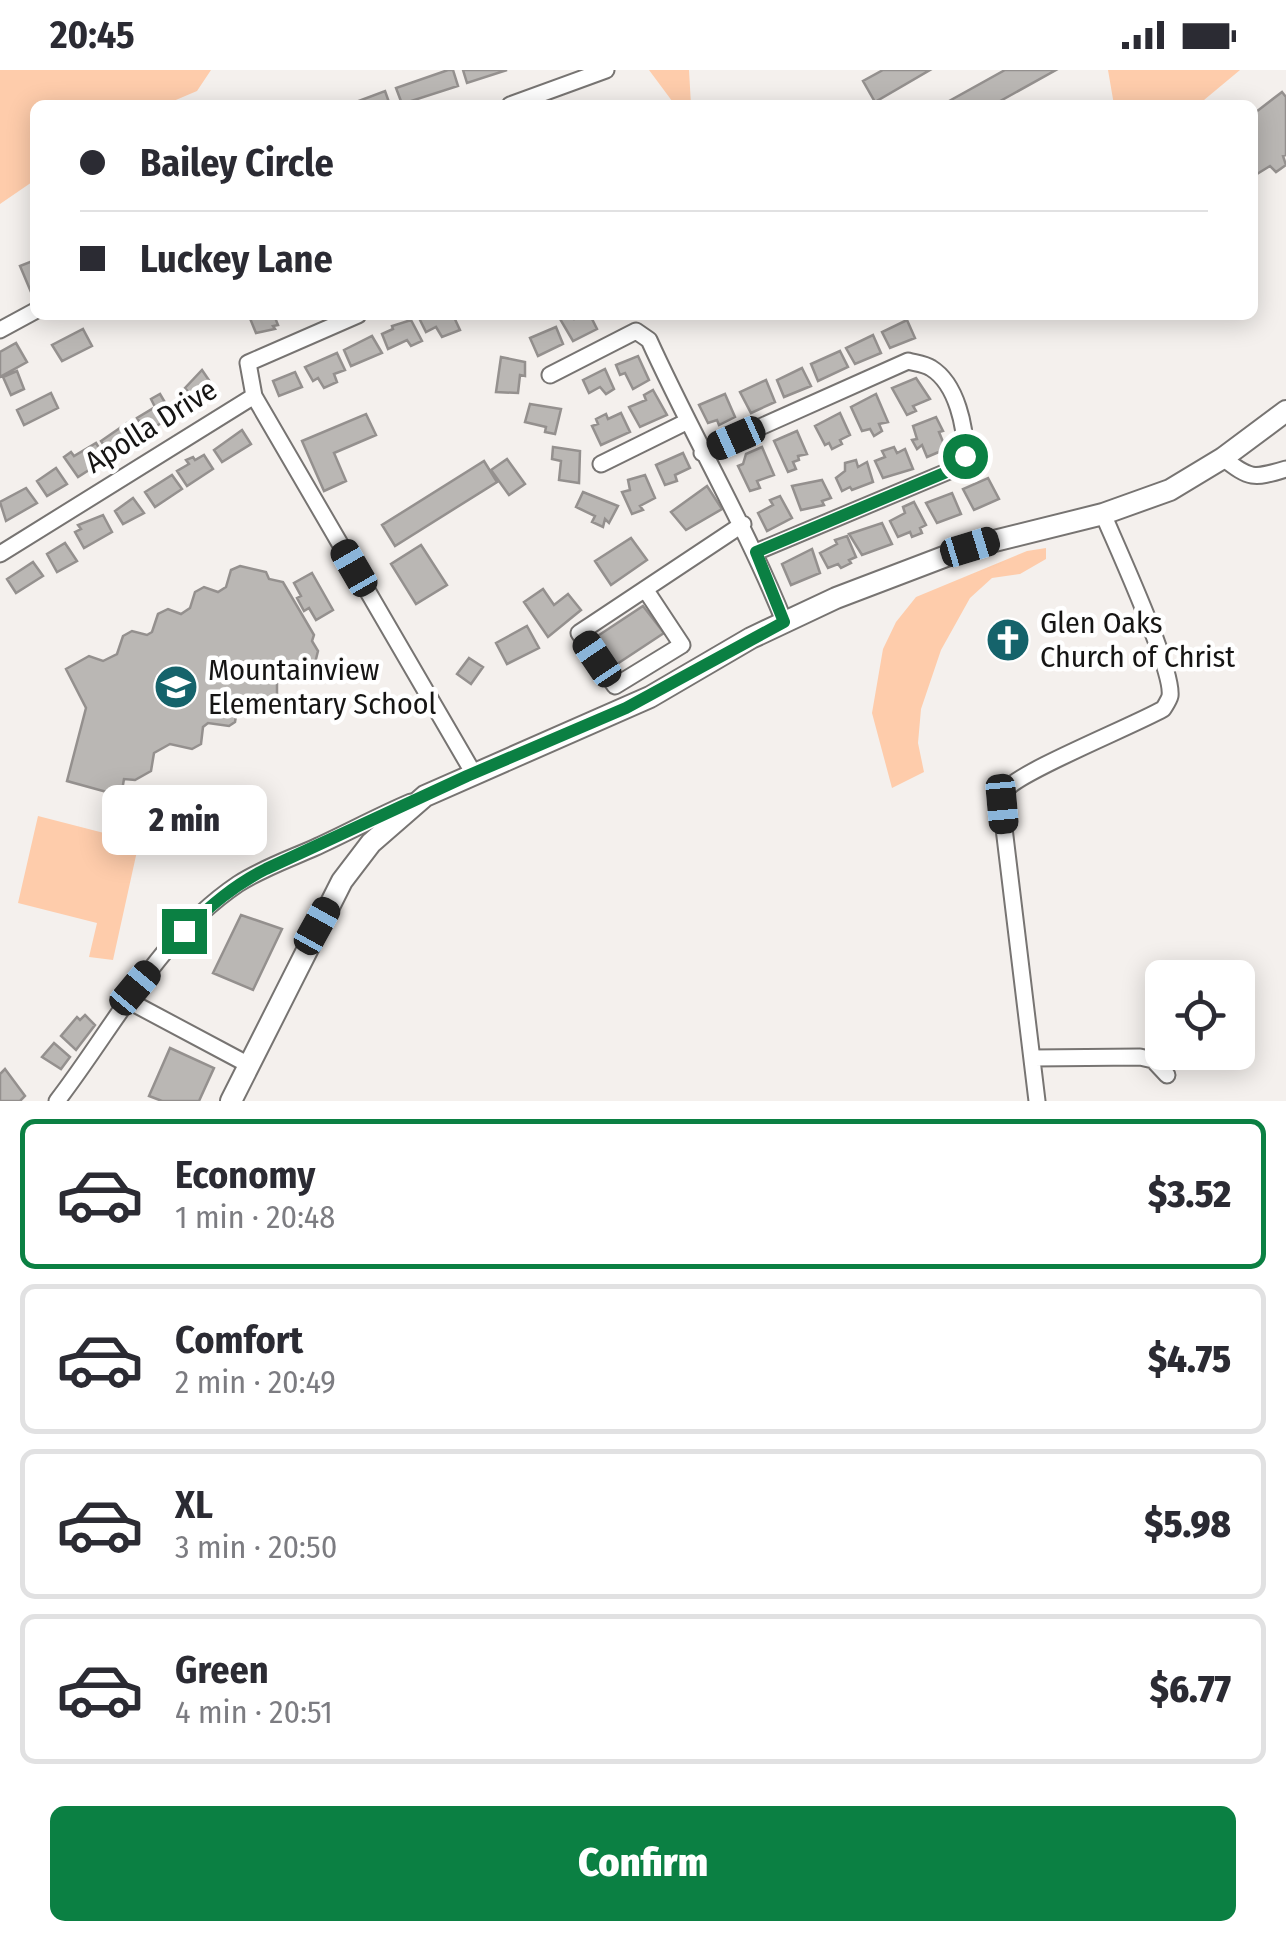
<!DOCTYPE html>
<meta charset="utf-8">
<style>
:root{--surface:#fff;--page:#f7f7f7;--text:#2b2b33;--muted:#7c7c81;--line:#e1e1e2;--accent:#0b8043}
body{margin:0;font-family:"Fira Sans Condensed",sans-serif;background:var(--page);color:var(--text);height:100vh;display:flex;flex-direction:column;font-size:38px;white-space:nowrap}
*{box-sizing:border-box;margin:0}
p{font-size:32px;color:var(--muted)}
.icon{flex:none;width:55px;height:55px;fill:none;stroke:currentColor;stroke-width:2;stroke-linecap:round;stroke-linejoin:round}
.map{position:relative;height:1031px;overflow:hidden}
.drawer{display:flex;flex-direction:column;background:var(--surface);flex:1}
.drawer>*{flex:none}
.guide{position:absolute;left:30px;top:30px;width:1228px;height:220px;border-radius:15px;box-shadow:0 5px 25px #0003;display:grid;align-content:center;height:220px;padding:0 50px;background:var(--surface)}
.controls{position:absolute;left:1145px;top:890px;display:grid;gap:20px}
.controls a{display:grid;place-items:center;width:110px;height:110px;border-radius:15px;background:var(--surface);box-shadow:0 5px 25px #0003;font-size:50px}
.end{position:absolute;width:45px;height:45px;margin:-22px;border:12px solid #0b8043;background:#fff;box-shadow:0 0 0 5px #fff}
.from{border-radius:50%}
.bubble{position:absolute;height:70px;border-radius:15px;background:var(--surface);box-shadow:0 5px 25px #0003;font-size:32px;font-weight:800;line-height:70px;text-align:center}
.car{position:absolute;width:30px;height:60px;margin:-30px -15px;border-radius:12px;box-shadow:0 0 8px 2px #0007;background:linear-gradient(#222 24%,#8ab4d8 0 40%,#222 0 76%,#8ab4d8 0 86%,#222 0)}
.guide b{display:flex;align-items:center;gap:35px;height:95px;font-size:38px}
.guide b+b{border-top:2px solid var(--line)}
.guide i{width:25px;height:25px;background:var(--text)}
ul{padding:18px 0 0;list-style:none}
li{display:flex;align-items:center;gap:30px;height:150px;margin:0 20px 15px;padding:0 30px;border:5px solid var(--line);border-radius:15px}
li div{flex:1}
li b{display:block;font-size:38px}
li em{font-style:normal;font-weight:800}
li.selected{border-color:var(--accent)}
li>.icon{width:90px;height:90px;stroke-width:1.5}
.primary-button{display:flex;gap:20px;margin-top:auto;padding:20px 50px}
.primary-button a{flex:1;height:115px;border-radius:15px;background:var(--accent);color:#fff;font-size:40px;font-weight:800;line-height:115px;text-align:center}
.status{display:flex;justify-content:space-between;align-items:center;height:70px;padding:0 50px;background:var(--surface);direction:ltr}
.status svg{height:28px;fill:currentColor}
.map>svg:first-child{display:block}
.green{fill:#feccab}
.building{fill:#bab7b4;stroke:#94908e;stroke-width:2.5}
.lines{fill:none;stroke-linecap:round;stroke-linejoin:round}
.minor-casing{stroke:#777472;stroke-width:19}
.major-casing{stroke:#777472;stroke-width:24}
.minor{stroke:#fff;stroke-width:15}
.major{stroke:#fff;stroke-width:20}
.route{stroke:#0b8043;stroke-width:12}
.labels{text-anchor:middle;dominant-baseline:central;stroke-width:9;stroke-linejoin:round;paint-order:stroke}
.street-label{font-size:30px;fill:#161514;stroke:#fff}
.poi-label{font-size:30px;fill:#161514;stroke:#fff;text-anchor:start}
</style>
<div class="status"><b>20:45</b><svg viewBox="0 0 49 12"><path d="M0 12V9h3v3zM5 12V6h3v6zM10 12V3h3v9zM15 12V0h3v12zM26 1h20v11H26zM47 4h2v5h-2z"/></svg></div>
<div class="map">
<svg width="1286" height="1031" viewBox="0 0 1286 1031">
<rect width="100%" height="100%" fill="#f4f0ed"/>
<path class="green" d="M0,0h211l-14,21 -33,14h-129v75l-35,24z
M649,0h40l2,35h-16z
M1108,0h132l-42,35h-84z
M1046,478v11l-26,15 -28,4 -22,20 -29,52 -20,59 -3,34 6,29 -32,16 -20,-75 11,-64 13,-27 20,-25 111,-46z
M38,746l101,26 -26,118 -24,-3 8,-34 -79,-20z"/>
<path class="building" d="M448,0h5l5,16 -56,18 -6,-16z
M463,0h44l-40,13z
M883,0h47l-55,32 -12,-21z
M1005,0h51l-63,35h-51z
M385,21l5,14h-42z
M1282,22l4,5v58l-3,1 3,9 -10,7 -6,-6 -18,11v-62z
M35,190v30l-4,2 -11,-26z
M274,245l4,10 -5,1 2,3 -19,4 -7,-17z
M453,245l7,15 -18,7 -6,-10 -10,5 -8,-16z
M571,245l3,4 16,-4 7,14 -24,12 -13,-22z
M411,250l11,21 -11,5 -4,-6 -19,9 -6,-15 11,-5 -1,-3z
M907,250l8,18 -25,10 -8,-16z
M556,257l7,17 -25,12 -8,-18z
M83,259l9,17 -30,15 -10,-16z
M873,265l8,18 -26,11 -9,-16z
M372,266l10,17 -31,13 -7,-16z
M16,273l11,19 -27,15v-25z
M840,281l8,16 -30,14 -7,-17z
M337,283l8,17 -11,4 3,8 -13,6 -6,-10 -5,3 -8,-14z
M638,286l11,24 -16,9 -8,-16 -5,2 -4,-10z
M501,287l24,5v14l-5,-1 -2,18 -22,-1z
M802,298l9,18 -27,11 -7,-17z
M605,299l9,20 -8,5 -6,-7 -11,6 -6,-13z
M202,300l13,19 -6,3 2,3 -16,5 -10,-12z
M17,301l7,18 -13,6 -8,-18z
M295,302l7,15 -23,9 -6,-15z
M916,308l14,21 -17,7 3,5 -9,4 -15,-27z
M766,310l9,22 -24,11 -11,-21z
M653,320l14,25 -27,12 -11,-20 17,-7 -2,-5z
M51,323l7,15 -34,17 -7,-15z
M160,324l13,22 -27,16 -9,-14 18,-11 -4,-8z
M725,324l10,23 -16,8 -2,-5 -9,3 -9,-18z
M876,324l12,28 -9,2 3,7 -8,5 -4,-7 -8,2 -11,-24z
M530,334l31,5 -6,25 -10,-2 1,-5 -21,-5z
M621,343l9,19 -29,13 -9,-19 6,-2 -2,-5 10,-5 2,5z
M840,343l10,22 -10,5 2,4 -10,5 -3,-6 -4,2 -10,-19z
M366,344l10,21 -42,18 12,28 -22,10 -22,-50z
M936,347l7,14 -4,1 7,17 -19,8 -5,-12 -5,4 -5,-9 5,-1 -4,-13z
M130,351l10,15 -13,7 3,3 -20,8 -9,-13z
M242,360l9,14 -29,18 -8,-12z
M797,361l10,23 -9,2 1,4 -6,2 3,7 -8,3 -14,-31z
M96,373l10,16 -28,18 -14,-20 7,-5 3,4z
M553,377l27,4 -1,32 -20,-3 2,-19 -9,-2z
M762,377l12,28 -17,6 3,7 -10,3 -12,-25 5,-2 3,-10z
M894,377l3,6 8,-4 8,20 -30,9 -8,-17 10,-4 -3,-6z
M683,383l7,15 -15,7 2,6 -12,4 -9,-20z
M204,385l9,14 -26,17 -10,-15 12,-7 -3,-4 7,-3 2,3z
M507,389l18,25 -16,11 -18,-25z
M856,390l2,7 9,-5 6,20 -21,8 -2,-3 -8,4 -6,-13 9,-7v-8z
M484,391l13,21 -102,64 -13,-21z
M56,398l11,16 -20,12 -10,-15z
M172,405l10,14 -27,18 -10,-15z
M645,405l10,23 -15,8 3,4 -11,4 -10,-22 8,-2 -2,-10z
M988,408l11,21 -25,11 -11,-21z
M822,410l9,18 -9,3 2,4 -23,5 -9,-24z
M707,416l15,23 -36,21 -15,-18z
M26,418l11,15 -31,18 -6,-19z
M583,422l35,14 -9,17 -4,-4 -2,8 -11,-5 3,-6 -19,-9z
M952,423l9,21 -24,9 -11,-20z
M780,426l12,22 -25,13 -9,-18 15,-8 -3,-5z
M133,428l11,15 -21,11 -8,-13z
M914,432l12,23 -6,3 2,5 -10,4 -2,-5 -12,5 -8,-16 15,-8 -2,-6z
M103,445l9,17 -28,16 -9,-16 6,-3 -3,-4z
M882,453l10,21 -30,11 -13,-21z
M847,466l9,21 -7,3 2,3 -10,5 -3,-4 -10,4 -8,-15 17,-9 -2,-4z
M631,468l16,22 -36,25 -16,-24z
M65,473l12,18 -20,11 -10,-18z
M421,475l26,40 -31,19 -25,-40z
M812,479l8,24 -29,12 -9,-21z
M33,492l10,14 -27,17 -9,-14z
M240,496l26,6 3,7 14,3 31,53 -2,6 6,10 -6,24 -8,3 -23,-3 -4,3v17l-7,6 -22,-3 -10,6 -3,18 -6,4 -21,-3 -5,4 -2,17 -9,5 -22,-5 -16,9 -3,18 -16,9 -11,-1 -3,17 -54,-15 19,-73 -20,-39 23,-13 14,5 14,-7 6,-18 9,-5 15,4 5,-3 6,-18 10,-5 13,5 9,-6 5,-16 9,-5 14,5 8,-5 5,-17z
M312,503l21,37 -17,10 -7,-12 -5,3 -7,-13 4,-2 -7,-13z
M543,519l11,16 14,-11 13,16 -33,27 -24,-35z
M643,536l21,27 -50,33 -18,-29z
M527,556l12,22 -32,16 -11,-21z
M469,588l14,9 -12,17 -14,-10z
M241,845l41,14 -29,61 -40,-17z
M85,945l10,10 -19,25 -15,-14 16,-19 3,3z
M54,973l16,14 -9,12 -19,-12z
M170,978l44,20 -15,33h-37l-13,-5z
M5,999l20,27 -5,5h-20v-27z"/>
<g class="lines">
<defs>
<path id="minor" d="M510,35l96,-35
M358,245l-110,48 6,33 220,378
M0,260l35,-19
M550,305l86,-44 13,9c43,95 96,184 135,281
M702,383l206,-92c7,2 17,3 23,7 26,16 35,60 34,88l-16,15 -193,81
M1223,388c27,21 30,21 63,11
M601,394l85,-42
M0,484l254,-158
M645,519l37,56 -67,41 -36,-53 164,-109
M127,930l122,65
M1033,988l107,-1 13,3 14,15
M57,1031c57,-74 101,-163 181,-217 23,-15 51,-25 76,-36 33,-15 64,-32 97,-46
M1037,1031l-33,-273c-1,-13 -5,-27 3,-39 12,-17 128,-64 156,-80 1,-1 7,-11 7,-13 4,-26 -54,-151 -67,-182"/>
<path id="major" d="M231,1031l111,-220 29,-38 54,-47 225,-99 101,-59 85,-40 134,-51 133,-33 67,-24 53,-32 63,-47"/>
</defs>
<use href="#minor" class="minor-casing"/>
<use href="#major" class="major-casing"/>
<use href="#minor" class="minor"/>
<use href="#major" class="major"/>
</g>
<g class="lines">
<path class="route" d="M184,861c26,-25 50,-46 82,-62l201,-93 159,-68 158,-86 -28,-70 193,-81 16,-15"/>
</g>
<defs>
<symbol id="church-disc" viewBox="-11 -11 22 22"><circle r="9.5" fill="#15636b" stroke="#fff"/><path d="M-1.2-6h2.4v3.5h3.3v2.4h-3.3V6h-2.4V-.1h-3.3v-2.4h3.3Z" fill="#fff"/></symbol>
<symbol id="school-disc" viewBox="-11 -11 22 22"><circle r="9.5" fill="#15636b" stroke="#fff"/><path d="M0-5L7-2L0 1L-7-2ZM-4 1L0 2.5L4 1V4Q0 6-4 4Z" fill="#fff"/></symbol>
</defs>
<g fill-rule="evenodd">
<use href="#church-disc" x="983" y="545" width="50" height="50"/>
<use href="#school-disc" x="151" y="592" width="50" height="50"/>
</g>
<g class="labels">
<g class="street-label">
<text transform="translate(151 356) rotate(-32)">Apolla Drive</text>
</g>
<g class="poi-label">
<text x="1040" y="553">Glen Oaks<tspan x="1040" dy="34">Church of Christ</tspan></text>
<text x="208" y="600">Mountainview<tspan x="208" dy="34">Elementary School</tspan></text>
</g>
</g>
</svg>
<div class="controls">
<a><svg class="icon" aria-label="locate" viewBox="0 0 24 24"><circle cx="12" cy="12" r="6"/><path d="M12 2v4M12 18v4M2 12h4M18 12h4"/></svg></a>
</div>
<i class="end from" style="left:965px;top:386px"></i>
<i class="end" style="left:184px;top:861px"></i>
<div class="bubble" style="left:102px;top:715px;width:165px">2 min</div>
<i class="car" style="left:736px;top:368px;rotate:246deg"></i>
<i class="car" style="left:970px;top:477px;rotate:73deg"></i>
<i class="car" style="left:354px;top:498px;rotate:330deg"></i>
<i class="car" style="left:597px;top:589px;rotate:326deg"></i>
<i class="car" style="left:1002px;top:734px;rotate:175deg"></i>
<i class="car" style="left:317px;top:856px;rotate:29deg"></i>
<i class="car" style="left:135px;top:918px;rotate:40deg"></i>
<div class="guide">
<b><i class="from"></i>Bailey Circle</b>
<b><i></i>Luckey Lane</b>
</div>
</div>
<section class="drawer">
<ul>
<li class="selected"><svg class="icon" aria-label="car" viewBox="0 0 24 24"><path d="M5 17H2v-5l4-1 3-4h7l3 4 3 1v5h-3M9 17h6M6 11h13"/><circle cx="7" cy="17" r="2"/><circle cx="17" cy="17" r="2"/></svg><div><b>Economy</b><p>1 min · 20:48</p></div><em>$3.52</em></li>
<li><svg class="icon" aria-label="car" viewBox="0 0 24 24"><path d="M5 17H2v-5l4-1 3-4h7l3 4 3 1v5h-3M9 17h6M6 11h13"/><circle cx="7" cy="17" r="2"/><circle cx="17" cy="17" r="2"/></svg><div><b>Comfort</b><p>2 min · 20:49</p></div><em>$4.75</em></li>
<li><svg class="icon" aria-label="car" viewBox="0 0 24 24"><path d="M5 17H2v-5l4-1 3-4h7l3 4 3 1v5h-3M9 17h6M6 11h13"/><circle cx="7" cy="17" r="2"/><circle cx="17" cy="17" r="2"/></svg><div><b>XL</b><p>3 min · 20:50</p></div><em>$5.98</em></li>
<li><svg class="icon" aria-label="car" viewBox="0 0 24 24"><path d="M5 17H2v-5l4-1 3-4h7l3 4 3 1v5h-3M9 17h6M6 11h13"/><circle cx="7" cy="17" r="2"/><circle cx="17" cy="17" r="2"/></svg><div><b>Green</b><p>4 min · 20:51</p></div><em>$6.77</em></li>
</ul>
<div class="primary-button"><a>Confirm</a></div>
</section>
